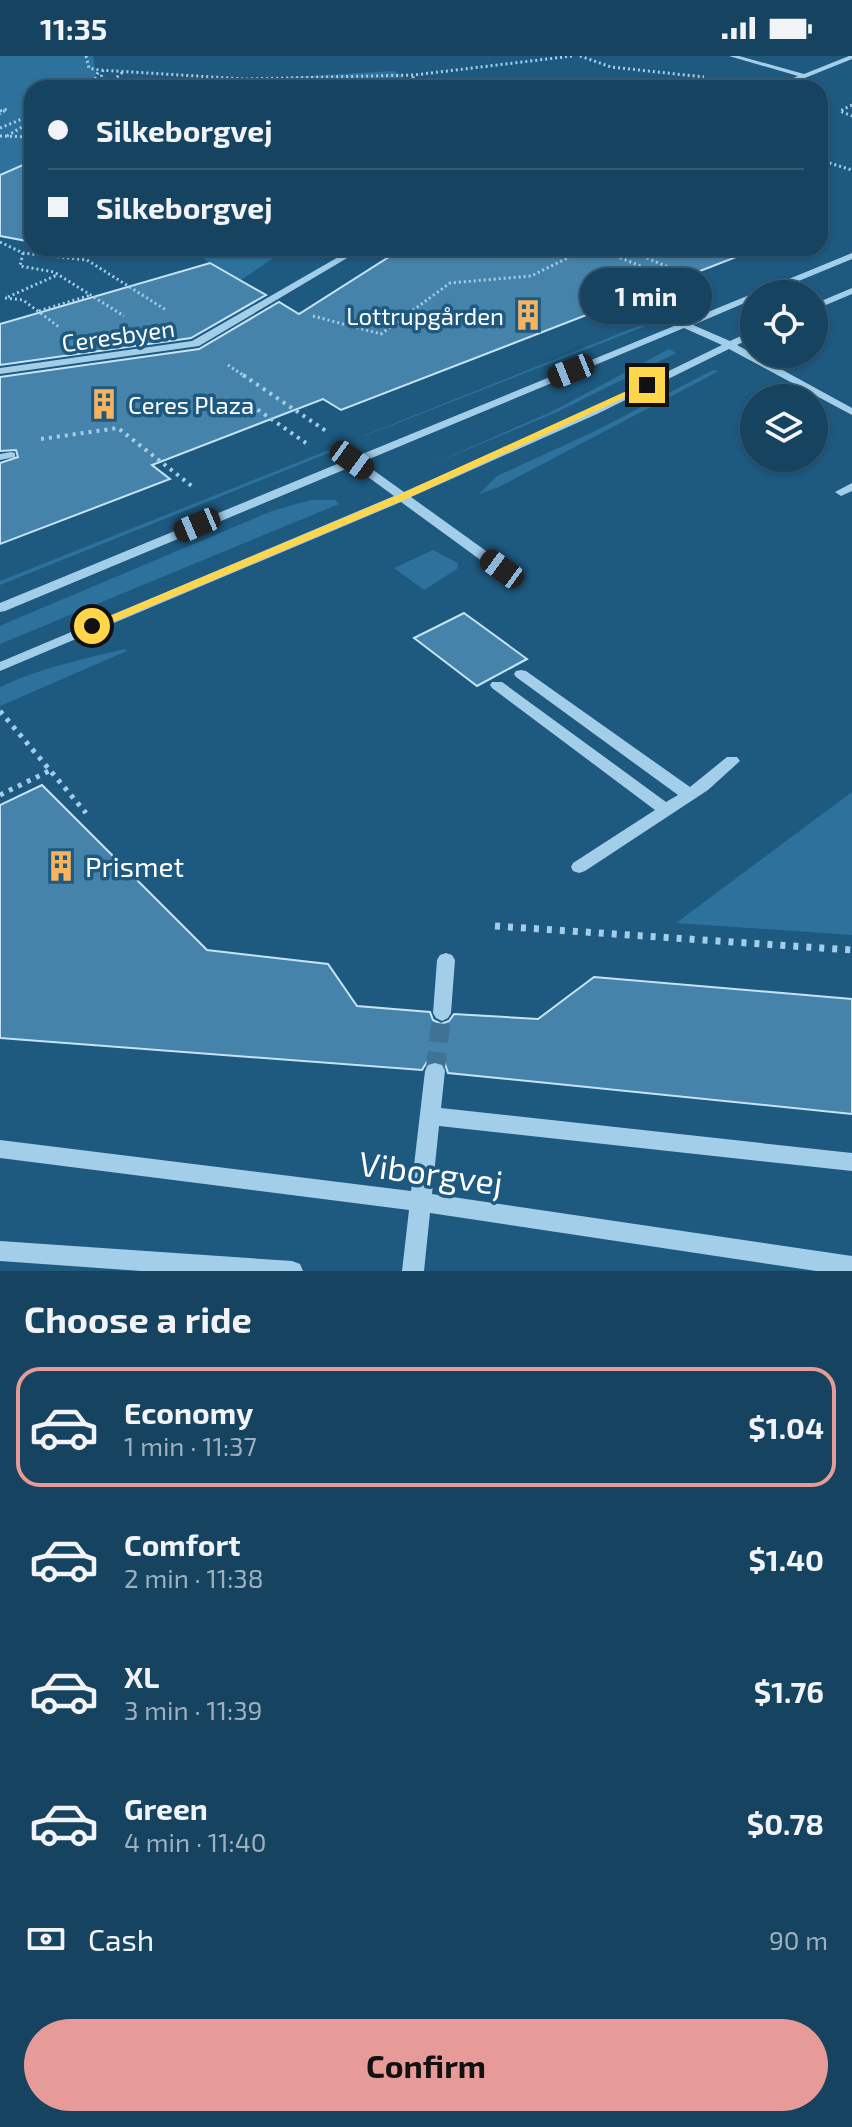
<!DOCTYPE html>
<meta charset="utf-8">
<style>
:root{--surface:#164360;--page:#234e69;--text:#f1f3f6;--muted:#9eb0bd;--line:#355c75;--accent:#e69b98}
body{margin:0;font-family:"Exo 2",sans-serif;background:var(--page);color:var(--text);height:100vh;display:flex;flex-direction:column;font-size:30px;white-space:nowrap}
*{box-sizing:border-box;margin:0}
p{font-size:26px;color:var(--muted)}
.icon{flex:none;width:44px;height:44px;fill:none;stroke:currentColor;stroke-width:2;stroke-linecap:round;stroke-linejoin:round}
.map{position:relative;height:1215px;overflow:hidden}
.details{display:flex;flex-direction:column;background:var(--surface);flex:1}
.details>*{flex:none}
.banner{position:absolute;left:24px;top:24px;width:804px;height:176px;border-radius:24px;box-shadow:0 2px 6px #0004,0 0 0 2px var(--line);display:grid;align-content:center;height:176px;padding:0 24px;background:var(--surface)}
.buttons{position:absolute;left:740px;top:224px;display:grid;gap:16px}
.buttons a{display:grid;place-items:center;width:88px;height:88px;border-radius:50%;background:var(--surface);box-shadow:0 2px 6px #0004,0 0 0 2px var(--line);font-size:40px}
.end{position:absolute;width:36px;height:36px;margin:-18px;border:10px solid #ffd54a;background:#111;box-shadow:0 0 0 4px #111}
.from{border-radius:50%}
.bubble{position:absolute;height:56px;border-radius:28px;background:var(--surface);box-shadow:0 2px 6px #0004,0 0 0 2px var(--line);font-size:26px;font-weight:700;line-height:56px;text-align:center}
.car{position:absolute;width:24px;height:48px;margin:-24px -12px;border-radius:10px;box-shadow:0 0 6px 2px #0007;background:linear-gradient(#222 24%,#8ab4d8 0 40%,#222 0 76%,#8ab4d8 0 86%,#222 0)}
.banner b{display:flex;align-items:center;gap:28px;height:76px;font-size:30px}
.banner b+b{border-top:2px solid var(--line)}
.banner i{width:20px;height:20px;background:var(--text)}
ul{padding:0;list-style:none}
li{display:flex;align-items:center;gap:24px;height:120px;margin:0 16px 12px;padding:0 8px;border:4px solid transparent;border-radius:24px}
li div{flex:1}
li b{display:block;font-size:30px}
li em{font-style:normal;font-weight:700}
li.active{border-color:var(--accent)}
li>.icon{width:72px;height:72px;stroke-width:1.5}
h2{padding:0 24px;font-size:36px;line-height:96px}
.pay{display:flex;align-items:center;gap:20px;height:88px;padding:0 24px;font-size:30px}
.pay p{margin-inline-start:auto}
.button{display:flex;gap:16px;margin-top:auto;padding:16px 24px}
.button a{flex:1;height:92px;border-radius:48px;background:var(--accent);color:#111;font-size:32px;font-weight:700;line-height:92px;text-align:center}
.status{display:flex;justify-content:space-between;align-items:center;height:56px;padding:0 40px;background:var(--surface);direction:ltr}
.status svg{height:22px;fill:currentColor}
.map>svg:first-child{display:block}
.green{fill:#2d729d}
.building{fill:#4683aa;stroke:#c6e4f7;stroke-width:2}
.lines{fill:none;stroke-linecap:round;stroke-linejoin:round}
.minor-tunnel{stroke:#407293;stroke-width:19;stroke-dasharray:19 10;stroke-linecap:butt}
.path-far3{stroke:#a2cee9;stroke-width:3;stroke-dasharray:2 3;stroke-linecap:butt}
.path-far2{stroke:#a2cee9;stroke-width:4;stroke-dasharray:3 5;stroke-linecap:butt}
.path-far1{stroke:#a2cee9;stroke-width:5;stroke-dasharray:4 6;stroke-linecap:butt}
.path{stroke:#a2cee9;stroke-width:7;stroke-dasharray:5 8;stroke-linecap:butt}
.minor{fill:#a2cee9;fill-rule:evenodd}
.route{fill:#ffd54a}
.labels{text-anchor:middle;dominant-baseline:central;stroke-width:7;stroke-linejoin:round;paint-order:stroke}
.far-poi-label{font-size:24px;fill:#fff;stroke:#1e5980;text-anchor:end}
.far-street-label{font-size:24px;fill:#fff;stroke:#1e5980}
.poi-label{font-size:28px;fill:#fff;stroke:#1e5980;text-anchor:start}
.near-street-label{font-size:34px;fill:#fff;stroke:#1e5980}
</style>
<div class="status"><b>11:35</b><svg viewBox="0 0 49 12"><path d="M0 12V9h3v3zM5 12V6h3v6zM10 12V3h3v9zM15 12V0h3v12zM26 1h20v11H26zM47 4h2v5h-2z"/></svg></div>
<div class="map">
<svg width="852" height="1215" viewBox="0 0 852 1215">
<rect width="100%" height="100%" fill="#1e5980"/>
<path class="green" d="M0,0h93l5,30 -66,2v73l-22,10 -10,28z
M394,15l10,6 -10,11 -110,-2 4,-9z
M184,192h104l-47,32z
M661,261l5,1 -304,119 1,-1z
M669,293l7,4 -119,59 -129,54 125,-55z
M713,314l6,1 -220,116 -20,7 18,-18 96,-44z
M329,394l2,2 -331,133v-4z
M310,444h25l4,4 -339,140v-18l4,-2 268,-113z
M433,494l25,13 -1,6 -33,21 -30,-22z
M125,593l2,2 -127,55v-19c40,-19 82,-28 125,-38z
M852,736v143l-176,-12z"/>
<path class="building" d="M32,105v81l-32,-6v-61z
M403,192h345l1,4 -408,158 -18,-11 -171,66 18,14 -170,65v-81l18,-6 -2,-7 -16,1v-74l199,-28 80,-47 20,12z
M210,207l56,32 -75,43 -191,27v-41z
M464,557l63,46 -50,27 -63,-48z
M42,729l165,165 121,14 29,42 73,6 3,8 8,4 8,-3 5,-7 84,5 56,-42 258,22v115l-404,-41 -3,-9 -9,-4 -9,2 -5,8 -422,-32v-233z"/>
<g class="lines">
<path class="minor-tunnel" d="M435,1015l7,-58"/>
<path class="path-far3" d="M86,0l3,12 10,2 146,9 169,-4 158,-19
M580,0l31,11 93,10
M103,14l-4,14h10l14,-12
M91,32l8,-18
M410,32l4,-13
M852,49l-12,6 12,5
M0,55l7,-2 -7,5
M0,72l32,-13
M0,80l32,1
M7,80l25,-15
M820,104l32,10
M0,186l23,11 64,7 79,50
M597,192l91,38
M633,196l68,29
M23,197l-3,13 34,6 70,44
M8,241l49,-22
M5,242l18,2 36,27
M39,255l52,-16
M313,260l68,18 69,-51 81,-7 57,-28
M228,309l18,12"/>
<path class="path-far2" d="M243,319l86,58
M251,349l55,38
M41,383l77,-11 75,59"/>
<path class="path-far1" d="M0,655l86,102
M0,739l51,-25"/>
<path class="path" d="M495,870l357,24"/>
<path class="minor" d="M729,0h10l65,18 45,-18h3v3l-72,29h-9l27,-12z
M354,192h10l-165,98 -199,28v-6l192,-27z
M852,197v6l-85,35h-13v5l-61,26 37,16 24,-11v7l-17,8 115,63v7l-123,-66 -132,65 -186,83 96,69 1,3 -1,3h-10l-96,-70 -401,169v-9l394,-166 -41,-30 -348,145 -5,1v-9l347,-143 1,-2 7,-1zM684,272l38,17 -133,65 -185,82 -42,-30z
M852,232v6l-38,16v-6z
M11,396l4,1v4l-15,3v-6z
M852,427v8l-11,5 -6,-4z
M521,614l5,1 164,116 37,-30h10l3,4 -32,29 -123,81 -6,2 -6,-2 -2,-4 2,-4 82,-53 -163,-122 -2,-3 2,-3h10l164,120 12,-7 -162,-118 -2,-3 2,-3z
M446,897l6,2 3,5 -4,53 -3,5 -6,3 -6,-3 -3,-5 4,-53 3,-5z
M435,1007l7,2 3,6 -4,37 411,45v18l-413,-45 -7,68 420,62v15h-36l-386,-58 -6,58h-22l7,-61 -409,-52v-18l411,51 14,-120 3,-6z
M0,1185l292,20 8,3 3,7h-162l-141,-10z"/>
</g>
<path class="route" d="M644,327l8,2 -246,114 -310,130 -10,-3 312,-131z"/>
<defs>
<symbol id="building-bare" viewBox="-9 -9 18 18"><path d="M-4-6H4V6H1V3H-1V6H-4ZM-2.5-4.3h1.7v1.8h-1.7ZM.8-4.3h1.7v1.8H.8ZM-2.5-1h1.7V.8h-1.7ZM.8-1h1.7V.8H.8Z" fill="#f8b361" stroke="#1e5980" stroke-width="2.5" paint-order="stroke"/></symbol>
</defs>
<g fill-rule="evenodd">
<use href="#building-bare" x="506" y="237" width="44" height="44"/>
<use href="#building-bare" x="82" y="326" width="44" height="44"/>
<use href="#building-bare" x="39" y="788" width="44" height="44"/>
</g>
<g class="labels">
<g class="far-poi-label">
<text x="504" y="259">Lottrupgården</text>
<text x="128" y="348" text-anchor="start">Ceres Plaza</text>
</g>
<g class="far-street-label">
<text transform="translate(118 279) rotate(-8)">Ceresbyen</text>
</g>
<g class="poi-label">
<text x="85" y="810">Prismet</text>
</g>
<g class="near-street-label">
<text transform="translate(431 1116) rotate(8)">Viborgvej</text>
</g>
</g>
</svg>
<div class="buttons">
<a><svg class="icon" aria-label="locate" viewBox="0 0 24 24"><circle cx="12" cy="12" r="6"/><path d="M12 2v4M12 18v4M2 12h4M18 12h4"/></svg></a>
<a><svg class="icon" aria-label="layers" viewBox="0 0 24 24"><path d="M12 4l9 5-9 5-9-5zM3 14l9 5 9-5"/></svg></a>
</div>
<i class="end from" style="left:92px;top:570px"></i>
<i class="end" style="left:647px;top:329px"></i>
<div class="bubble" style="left:580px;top:212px;width:132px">1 min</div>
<i class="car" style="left:571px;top:315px;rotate:248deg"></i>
<i class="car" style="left:352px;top:404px;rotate:126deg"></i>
<i class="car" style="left:197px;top:469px;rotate:247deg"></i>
<i class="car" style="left:502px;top:513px;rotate:306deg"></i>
<div class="banner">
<b><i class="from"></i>Silkeborgvej</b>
<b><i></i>Silkeborgvej</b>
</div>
</div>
<section class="details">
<h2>Choose a ride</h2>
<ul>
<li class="active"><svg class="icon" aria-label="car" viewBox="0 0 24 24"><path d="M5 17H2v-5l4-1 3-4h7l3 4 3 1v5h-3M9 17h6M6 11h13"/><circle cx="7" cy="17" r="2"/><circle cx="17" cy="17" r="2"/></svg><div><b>Economy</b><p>1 min · 11:37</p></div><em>$1.04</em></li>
<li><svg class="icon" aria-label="car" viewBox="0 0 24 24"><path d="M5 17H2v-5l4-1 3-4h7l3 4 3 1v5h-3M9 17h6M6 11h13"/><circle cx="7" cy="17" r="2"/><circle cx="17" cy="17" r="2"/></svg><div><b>Comfort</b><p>2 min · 11:38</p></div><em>$1.40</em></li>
<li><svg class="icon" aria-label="car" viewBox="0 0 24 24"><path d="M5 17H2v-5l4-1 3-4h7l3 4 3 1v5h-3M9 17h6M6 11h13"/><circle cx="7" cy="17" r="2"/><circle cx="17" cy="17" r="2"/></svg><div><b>XL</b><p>3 min · 11:39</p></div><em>$1.76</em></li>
<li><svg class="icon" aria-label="car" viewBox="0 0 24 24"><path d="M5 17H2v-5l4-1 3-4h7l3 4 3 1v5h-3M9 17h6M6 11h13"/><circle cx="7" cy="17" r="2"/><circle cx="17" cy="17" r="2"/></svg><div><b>Green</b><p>4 min · 11:40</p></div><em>$0.78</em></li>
</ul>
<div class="pay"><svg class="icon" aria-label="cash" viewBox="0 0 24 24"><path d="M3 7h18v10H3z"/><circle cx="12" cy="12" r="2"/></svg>Cash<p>90 m</p></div>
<div class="button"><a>Confirm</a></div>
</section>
